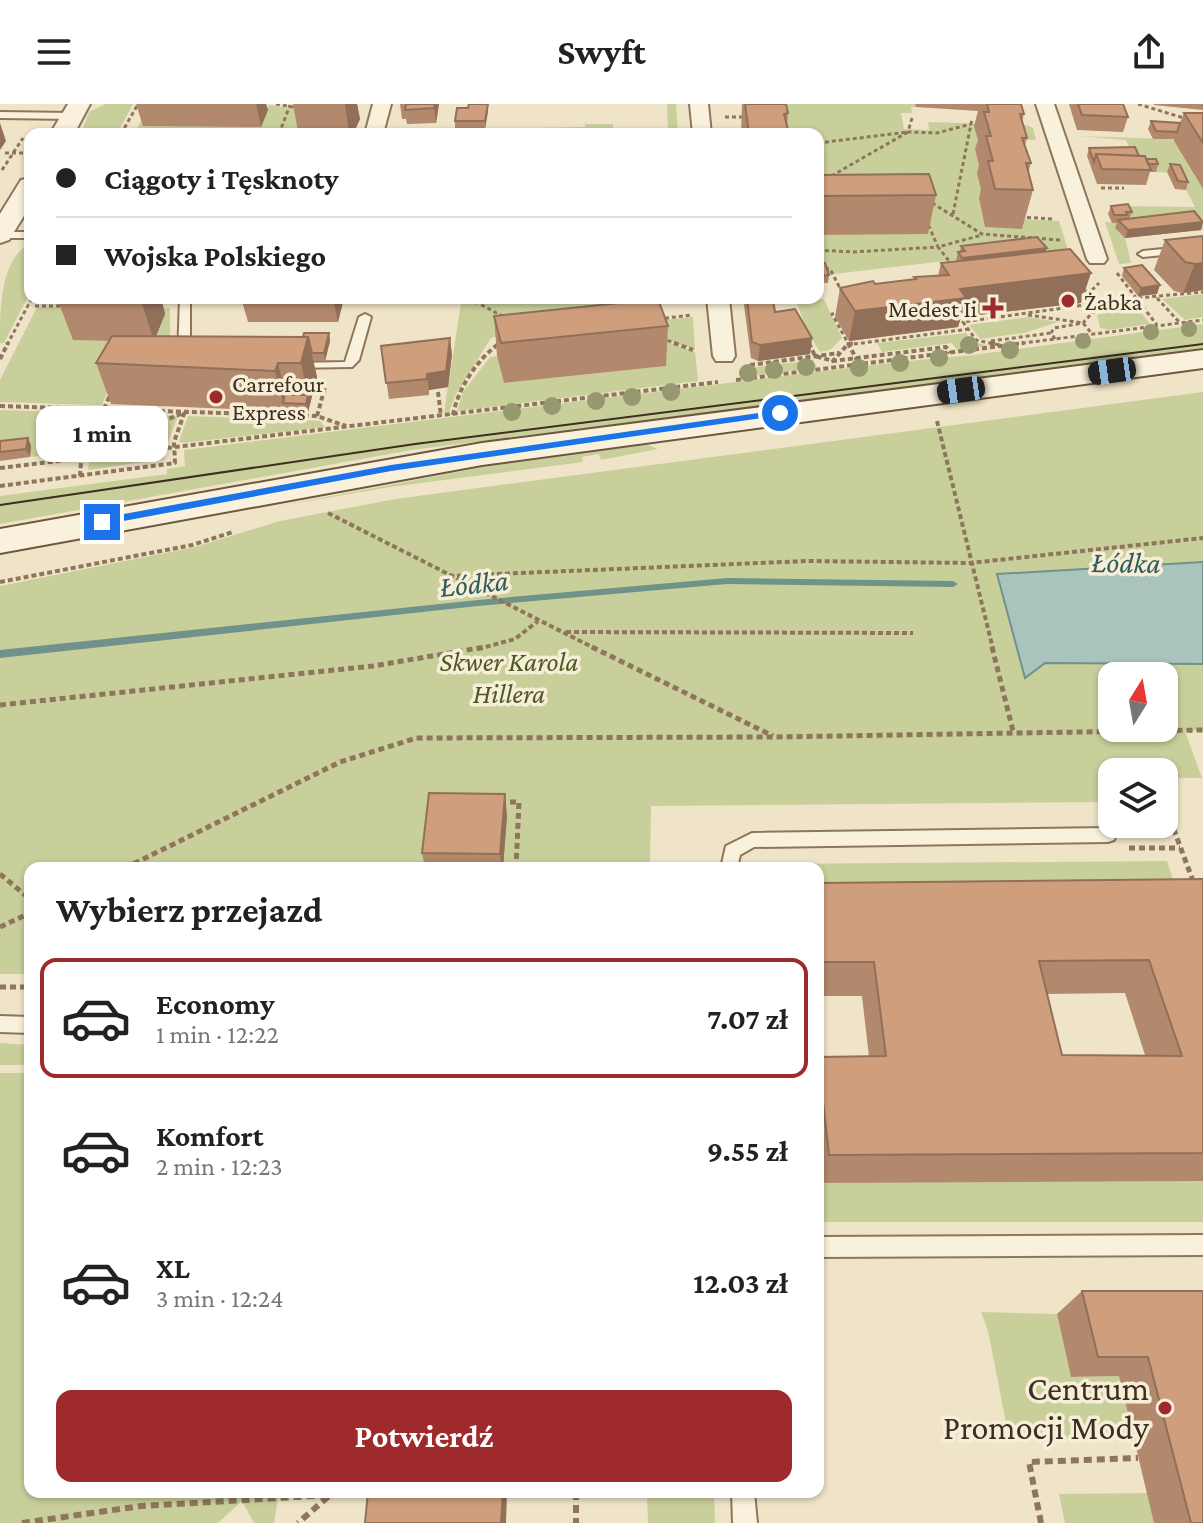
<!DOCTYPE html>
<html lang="pl">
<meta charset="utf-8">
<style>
:root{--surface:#fff;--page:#f6f6f6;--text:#222;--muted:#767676;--line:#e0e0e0;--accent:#9e2a2b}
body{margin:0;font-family:"Crimson Pro",serif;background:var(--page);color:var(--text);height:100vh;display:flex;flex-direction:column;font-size:30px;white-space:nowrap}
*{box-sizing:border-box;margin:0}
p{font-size:26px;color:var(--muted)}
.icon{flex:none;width:44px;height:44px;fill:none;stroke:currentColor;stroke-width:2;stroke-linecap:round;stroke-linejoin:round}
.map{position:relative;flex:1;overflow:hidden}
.sheet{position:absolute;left:24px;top:758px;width:800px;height:636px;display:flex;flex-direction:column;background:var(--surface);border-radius:16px;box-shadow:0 2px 6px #0004}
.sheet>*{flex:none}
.top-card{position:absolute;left:24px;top:24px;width:800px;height:176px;border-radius:16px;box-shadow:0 2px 6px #0004;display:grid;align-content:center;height:176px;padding:0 32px;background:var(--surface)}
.needle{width:52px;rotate:11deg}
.controls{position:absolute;left:1098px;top:558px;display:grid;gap:16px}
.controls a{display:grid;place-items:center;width:80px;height:80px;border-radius:16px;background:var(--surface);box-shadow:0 2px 6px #0004;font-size:40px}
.end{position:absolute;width:36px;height:36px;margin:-18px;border:10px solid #1a73e8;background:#fff;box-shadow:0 0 0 4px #fff}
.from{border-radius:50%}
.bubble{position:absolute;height:56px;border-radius:16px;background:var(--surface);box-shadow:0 2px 6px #0004;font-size:26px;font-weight:700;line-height:56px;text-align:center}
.car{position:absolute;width:24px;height:48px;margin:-24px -12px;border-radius:10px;box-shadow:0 0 6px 2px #0007;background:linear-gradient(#222 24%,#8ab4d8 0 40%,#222 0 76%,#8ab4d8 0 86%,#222 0)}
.top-card b{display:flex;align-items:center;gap:28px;height:76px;font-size:30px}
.top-card b+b{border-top:2px solid var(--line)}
.top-card i{width:20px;height:20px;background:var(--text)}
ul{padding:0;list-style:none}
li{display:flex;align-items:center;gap:24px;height:120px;margin:0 16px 12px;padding:0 16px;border:4px solid transparent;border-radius:16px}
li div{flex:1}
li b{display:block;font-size:30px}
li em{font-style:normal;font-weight:700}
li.on{border-color:var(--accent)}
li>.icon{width:72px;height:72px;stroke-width:1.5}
h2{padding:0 32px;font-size:36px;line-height:96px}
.cta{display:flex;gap:16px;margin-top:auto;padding:16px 32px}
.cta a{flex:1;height:92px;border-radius:16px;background:var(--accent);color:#fff;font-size:32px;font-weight:700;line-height:92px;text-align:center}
header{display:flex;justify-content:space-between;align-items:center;height:104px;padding:0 32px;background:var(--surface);font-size:36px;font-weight:700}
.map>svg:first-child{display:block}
.green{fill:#c9cf9b;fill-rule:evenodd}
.water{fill:#a9c4bc;stroke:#6f938a;stroke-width:2}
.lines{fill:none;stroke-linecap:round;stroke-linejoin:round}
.stream{fill:#6f938a;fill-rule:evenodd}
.service-casing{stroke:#8d765c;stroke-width:4}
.minor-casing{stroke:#8d765c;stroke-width:4}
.tertiary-casing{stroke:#8d765c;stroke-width:4}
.secondary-casing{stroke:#6f573f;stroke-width:4}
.path-far3{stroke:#8d765c;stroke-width:3;stroke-dasharray:4 3;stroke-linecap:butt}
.path-far2{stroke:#8d765c;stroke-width:4;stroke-dasharray:5 3;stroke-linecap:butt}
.path-far1{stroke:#8d765c;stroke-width:5;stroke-dasharray:6 4;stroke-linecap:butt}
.path{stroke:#8d765c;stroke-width:6;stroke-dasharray:8 5;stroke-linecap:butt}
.service{fill:#faf1dc;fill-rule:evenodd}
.minor{fill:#faf1dc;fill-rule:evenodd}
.tertiary{fill:#faf1dc;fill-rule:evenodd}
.secondary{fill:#faf1dc;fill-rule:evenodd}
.tram{stroke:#3d2e20;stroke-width:2}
.tree{fill:#96986f}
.wall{fill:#b2896c;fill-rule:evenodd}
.shaded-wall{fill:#916f58}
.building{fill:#cf9f7d;stroke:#916f58;stroke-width:2;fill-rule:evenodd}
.route{fill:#1a73e8}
.poi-dot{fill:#9e2a2b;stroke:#f7eed8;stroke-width:3}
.labels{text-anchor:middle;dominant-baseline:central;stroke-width:7;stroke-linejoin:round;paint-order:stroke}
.far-poi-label{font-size:24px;fill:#3d2e20;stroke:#f7eed8;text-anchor:start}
.park-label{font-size:28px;font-style:italic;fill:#4d5a26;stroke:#f7eed8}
.water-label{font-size:30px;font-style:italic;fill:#2f5d5a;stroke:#f7eed8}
.near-poi-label{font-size:34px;fill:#3d2e20;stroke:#f7eed8;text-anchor:end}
</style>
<header><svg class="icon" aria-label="menu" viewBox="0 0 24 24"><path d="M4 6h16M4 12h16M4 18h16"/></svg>Swyft<svg class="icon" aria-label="share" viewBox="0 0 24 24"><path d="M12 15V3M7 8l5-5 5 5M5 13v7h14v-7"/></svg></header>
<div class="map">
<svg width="1203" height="1419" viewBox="0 0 1203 1419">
<rect width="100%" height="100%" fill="#f0e4c8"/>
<path class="green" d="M105,0h28l-16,30h-36l8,-22z
M667,0h9l2,30h-194l1,-5 100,-2v-3h28v4l55,1z
M779,0h136l1,3h-5l1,6h-11l3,16 25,1 -1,-8 99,3 6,3 3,12 -25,-1 -31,11 2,24h-5l7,25 -5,1 6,27 37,1 -2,-9 39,2 10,32 -106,6 -138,16 -7,-4v-36l110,-2 -110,-46v-53h-38z
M269,1l34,5 3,24h-172l13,-25 114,18z
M1079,32l116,4 -21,1 29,48v41l-13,-11 -74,10 9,9 6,25 -12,1 -14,-42 19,1 -1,-17 72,1 -18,-34 -22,-1 -2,-5 -15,-1 -12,-26z
M30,139v50l-26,50h-4c0,-33 0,-84 30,-100z
M1203,190v23l-18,3 -23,-21z
M356,194h272l8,21 -103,8 -42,11 -36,58 -6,16h-5l17,-109 -108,-3z
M824,195l18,39 -12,12 -10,2 -12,-19 -12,-32z
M1134,199l16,21 -41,6 -9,-2 -3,-13z
M37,203h89l-52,33 80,1 -18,-33h34v33l-53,27 -15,37 -102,-3v-22z
M693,213l2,33 -73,-26z
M1028,213l30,5 -34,11 -44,6 -11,-14z
M1203,220v25l-791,101 -412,74v-28l167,-22v-5l18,-3 -1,-16 713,-88 76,-7z
M966,229l6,8 16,5 -31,4 -5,-7 -70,9 -5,-9z
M660,235l35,13 3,29 -241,30 6,-19 27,-35 7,-1 7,27 161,-17z
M813,256l4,7 -74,10 -3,-8z
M1203,288v338l-18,1 17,47h-38v-6h-52v36l-2,-6 -459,4 -1,56 29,6h-649v106h-30v-388l195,-39 85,-26 115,-22zM1112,572h52v52h-52z
M0,306l99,3 -16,39 1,-7h-14l-2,8 -38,4 1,-11 -31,4z
M108,310l70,2 -11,29 -15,1 -1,-4 -23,3 -1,4 -30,4 -4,-2z
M188,312l132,5 5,6 -143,16 -3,-2z
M640,338l18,7 -57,11 -2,-6 -17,3 1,5 -193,25 -116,20 241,-46z
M162,348l3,7 -77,11 1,-9z
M1167,757l18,54 -367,3v-50h-55l3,-4z
M0,939l30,2v20h-30z
M0,969h30v419h249l-5,31h-20l-12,-22 -24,22h-218z
M1203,1077v41h-385v-40z
M981,1208l76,2 14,63 48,-1 15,63 -125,-1 -21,-107z
M647,1388h67l1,31h-67z
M1148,1389l7,30h-90l-6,-29z"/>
<path class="water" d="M1203,458v102l-158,-1 -20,15 -28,-104z"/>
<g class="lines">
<path class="stream" d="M727,474l226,3 5,3 -5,3 -226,-3 -249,22 -478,52v-8l478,-50z"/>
<defs>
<path id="service" d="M0,8l72,1 5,3 -5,3 -72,-1z
M0,128h30v6h-30z
M1203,141v6l-60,6 -5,-3 5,-3z
M180,194h10v58l-6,3 -6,-3z
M365,210l6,3 -12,43 -7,7 -63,1 -2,-2 6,-3 52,-1 14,-45z
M1108,724l6,2 2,5 -2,5 -6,2 -354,5 -14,8 -3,13h-16l5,-22 26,-13z
M0,912l30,1v16l-30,-1z
M1203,1131v20l-385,2v-20z
M732,1388h22l3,31h-24z"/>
<path id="minor" d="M373,0h18l-8,30h-18z
M690,0h18l3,30h-18z
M1036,0h18l53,155 -3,4h-14l-3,-4z
M707,194h22l6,58 -3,5h-16l-3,-5z"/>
<path id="tertiary" d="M68,0h22l-16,30h-24z
M30,74v28l-21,34 -9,3v-29l21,-34z"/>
<path id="secondary" d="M1203,246v18l-721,97 -482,88v-24l482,-86z"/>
</defs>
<use href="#service" class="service-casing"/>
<use href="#minor" class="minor-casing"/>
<use href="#tertiary" class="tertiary-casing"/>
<use href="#secondary" class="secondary-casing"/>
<path class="path-far3" d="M276,0l23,4
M1138,0l49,15
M725,13h19
M912,14l-4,14 29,1 34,-9
M121,30l17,-30
M279,30l11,-29
M818,39l90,-11 -82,47h-8
M5,49h25
M2,66l21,-32
M1101,84h23
M932,99l50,31 78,6
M953,110l19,-95
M1020,113l33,2
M818,146l35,2 85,-5 -11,-25
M953,162l-15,-19 44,-12
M818,164l12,1 11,21
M1117,169l40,52
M1084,179l8,30
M1087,191l12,-12
M447,194l31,5 28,15
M1157,194l23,25
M35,202h31
M841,209l-9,1 17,31
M1028,211l55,8 10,12
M658,215l34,-4
M661,234l19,7
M1055,235l-4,-6 3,-5 29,-5 9,-10 34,-14 77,-7
M991,237l60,-8
M808,238l2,3
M7,241l25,-47
M497,241l5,-3
M847,241l122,-16
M999,241l-23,-5 -13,-18 122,-17
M1008,241l195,-25"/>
<path class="path-far2" d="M674,239l19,7
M809,239l6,13 18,5 113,-14 4,6
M848,239l11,21
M990,239l9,2
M0,255l8,-16
M832,258l16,-18 8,-1
M750,261l89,-12
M736,276l288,-37
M438,288l3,24
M0,302l317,10 29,10
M453,311c5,-27 25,-57 47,-72
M317,312l8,-29
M937,317l56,228
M88,348l95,-39
M0,364l718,-86
M80,372l1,-14 29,-67
M0,382l175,-23 -1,-21 11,-31
M328,409l268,136
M449,472l358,-15 163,2 233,-25
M0,478l192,-37 41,-13
M566,528l347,1
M478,545l37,-10 23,-18"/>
<path class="path-far1" d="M592,543l181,89
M992,543l21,84
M0,601l373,-39 112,-19
M500,698h19l-3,66
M1133,727l41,-1 19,51h10
M1129,744h51
M125,764l215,-106 76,-24 358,-1 429,-7
M0,770l30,25
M0,823l30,-14
M0,883h30"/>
<path class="path" d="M576,1388v31
M22,1419l119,-17 189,-11 -32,28
M1041,1419l-12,-61 109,-4"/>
<use href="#service" class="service"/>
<use href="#minor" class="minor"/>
<use href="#tertiary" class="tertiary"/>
<use href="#secondary" class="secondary"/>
<path class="tram" d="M0,401l415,-61 788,-100"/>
</g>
<g class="tree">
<circle cx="1189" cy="225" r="8"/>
<circle cx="1151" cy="228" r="8"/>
<circle cx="1083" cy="237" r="8"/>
<circle cx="969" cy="241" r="9"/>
<circle cx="1010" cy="246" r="9"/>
<circle cx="939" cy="254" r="9"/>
<circle cx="900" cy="259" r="9"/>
<circle cx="806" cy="263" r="9"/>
<circle cx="859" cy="264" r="9"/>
<circle cx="774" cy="266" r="9"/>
<circle cx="748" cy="269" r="9"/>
<circle cx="671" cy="288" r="9"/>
<circle cx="632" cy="293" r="9"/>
<circle cx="596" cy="297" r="9"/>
<circle cx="552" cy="302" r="9"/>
<circle cx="512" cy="308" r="9"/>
</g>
<path class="wall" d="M136,0h130l2,6 -7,17 -118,-1z
M293,0h64l3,15 -7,15h-50l-1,-3h-4z
M400,0h39l-3,19 -29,1 -1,-5h-4z
M488,0v7l-3,18h-30v-8l13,-13z
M742,0h44l2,9 -1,13 2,8h-48z
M915,0h106l3,10 -2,8 5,16 -2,7 6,18 -3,10 5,17 -11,39 -37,-2 -6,-28 2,-10 -4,-15 2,-9 -4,-16 3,-9 -4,-14 4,-15 -62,-4z
M1069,0h54l5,13 -5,15 -46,-2z
M1154,0h49v6l-49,-5z
M1184,9h19v76l-29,-48v-2h-21l-5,-10 3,-8 29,2z
M1089,44l50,8 19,8 -2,8h-6l-4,13 -49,-1 -10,-28z
M1170,60l18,18 -2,8 -11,-1 -8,-17z
M818,71l118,20 -8,39 -110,1z
M1111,102l21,6 -3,7 72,11 -76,8 -10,-10 2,-5h-5l-4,-9z
M1203,132v54l-20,3 -9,-2 -20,-21 11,-30z
M961,142l85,5 35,52 -120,14 -3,10 -109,14 -14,-24 5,-29 74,-9v-2l24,-1 3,-13 16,-1 -1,-2 2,-8h2z
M818,159l11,12 -1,8h-10z
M1124,164l33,26 -19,2 -16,-20z
M60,194h101l4,16 -9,22 147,1 26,-4 1,8 -5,20h-12l4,16 -9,35 -197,-8 -15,-41 14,-22 -37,-1 -15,-39z
M241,194h103l-6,24h-90z
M743,194h26l6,14 37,26 -2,16 -52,7 -7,-3z
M494,212l174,10 -2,40 -162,17 -7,-27z
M381,242l71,8 -4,33 -19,3v5l-40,4z
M81,332l3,8 -1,8 -15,1 -3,-8z
M28,334l3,8 -1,11 -30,4v-20z
M507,711l-4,53h-78l-3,-15z
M1203,775v302l-385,2v-125l51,-1 -7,-61h-44v-113zM1125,889l20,62h-83l-15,-61z
M1082,1187h121v232h-49l-35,-147 -48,1 -14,-63z"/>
<path class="shaded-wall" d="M256,0h10l2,6 -7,17z
M345,0h12l3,15 -7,15h-4z
M435,0h4l-3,19 -2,-15z
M488,0v7l-3,18v-8z
M0,19l6,18 -6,9z
M1203,118l-2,8 -76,8 3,-8z
M1047,144l-3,8 -84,10 2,-8z
M1203,159v27l-20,3 12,-29z
M1091,169l-10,30 -120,14 -3,10 -109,14 6,-30 105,-22z
M1160,181l-3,9 -19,2 3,-8z
M142,194h19l4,16 -11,27 -13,-40z
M333,194h11l-6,24z
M329,229l1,8 -5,20 -1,-8z
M308,233l9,40 -9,35 -2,-8 2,-9 -7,-32z
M450,234l2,16 -4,33 -19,3 -2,-16z
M812,234l-2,16 -52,7 2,-16z
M278,259l9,40h-4l-8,-32z
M81,332l3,8 -1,8 -4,-8z
M28,334l3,8 -1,11 -4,-8z
M505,690l2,21 -4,53h-1l-2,-14z
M503,1388h4l-1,31h-5z"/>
<path class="building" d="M406,0h29l-1,4 -29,2z
M469,0h19l-3,17h-30l2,-13h11z
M745,0h41l2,9 -4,1 5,20h-40z
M987,0h34l3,10h-4l7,24h-5l9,25h-5l7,27 -38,-1 -7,-28h5l-7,-25h5l-7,-24h5z
M1078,0h45l5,13 -46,-2z
M1184,9h19v30z
M1151,17l29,2 -3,9 -21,-1z
M118,25h40l-2,5h-41z
M392,26l44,1 -1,3h-44z
M462,28l19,1v1h-20z
M1135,43l4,9 -43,-2 -2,8 -5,-14z
M1096,50l49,2 6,14 -49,-1z
M1146,55h10l2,5h-10z
M1170,60l10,1 8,17 -10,-1z
M929,70l7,21 -118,1v-21z
M1128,100l4,8h-6l1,3h-13l-3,-9z
M1194,107l9,11 -75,8 -10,-10z
M1203,132v27l-8,1 -10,-2 -20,-22z
M1037,133l10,11 -85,10 -4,-6 7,-1 -4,-5z
M1070,145l21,24 -131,16 6,9 -111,13 -15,-23 33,-7 2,3 41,-5 -2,-2 35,-2 -8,-12z
M818,159h7l4,12 -11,1z
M1142,161l18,20 -19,3 -17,-20z
M60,194h82l-1,3h-83z
M747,194h22v2h4l2,12 20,-3 17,29 -52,7 -8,-3z
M658,195l10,27 -167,17 -7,-27z
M304,229h25l-5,20h-12l-4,-16h-5z
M112,232l196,1 -7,26h-23l-3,8 -179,-8z
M450,234l-4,33 -19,3v5l-41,4 -5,-37z
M285,291h23l-2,9 -23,-1z
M81,332l-2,8 -14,1 1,-8z
M28,334l-2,11 -26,3v-11z
M429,689l76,1 -5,60 -78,-1z
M1203,775v274l-374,2 -11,-98 68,-1 -12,-94h-56v-79zM1149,856l33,96 -120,-1 -23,-94z
M1082,1187h121v232h-12l-43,-166h-50z
M368,1388h135l-2,31h-136z"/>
<path class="route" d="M780,306l4,5 -393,56 -289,54 -6,-3 6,-4 289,-53z"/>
<g class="poi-dot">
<circle cx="1068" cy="197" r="8"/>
<path d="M989 192h8v8h8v8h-8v8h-8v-8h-8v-8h8z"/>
<circle cx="216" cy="293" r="8"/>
<circle cx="1165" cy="1304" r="8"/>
</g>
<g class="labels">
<g class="far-poi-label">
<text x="1084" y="197">Żabka</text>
<text x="977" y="204" text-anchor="end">Medest Ii</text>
<text x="232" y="279">Carrefour<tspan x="232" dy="28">Express</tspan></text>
</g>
<g class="park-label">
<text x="509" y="557">Skwer Karola<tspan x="509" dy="32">Hillera</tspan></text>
</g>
<g class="water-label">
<text transform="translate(1126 458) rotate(1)">Łódka</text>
<text transform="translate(474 479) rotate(-6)">Łódka</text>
</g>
<g class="near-poi-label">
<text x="1149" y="1284">Centrum<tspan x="1149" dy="39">Promocji Mody</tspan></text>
</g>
</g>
</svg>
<div class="controls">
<a><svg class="needle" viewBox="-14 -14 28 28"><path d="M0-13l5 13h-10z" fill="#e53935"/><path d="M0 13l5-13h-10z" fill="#767676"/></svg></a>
<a><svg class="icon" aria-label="layers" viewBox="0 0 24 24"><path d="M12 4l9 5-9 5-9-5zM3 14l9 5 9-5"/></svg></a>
</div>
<i class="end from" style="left:780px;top:309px"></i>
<i class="end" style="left:102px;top:418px"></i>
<div class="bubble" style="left:36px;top:302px;width:132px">1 min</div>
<i class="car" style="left:1112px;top:267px;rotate:262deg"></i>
<i class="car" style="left:961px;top:286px;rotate:262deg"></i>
<div class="top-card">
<b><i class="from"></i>Ciągoty i Tęsknoty</b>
<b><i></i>Wojska Polskiego</b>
</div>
<section class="sheet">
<h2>Wybierz przejazd</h2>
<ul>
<li class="on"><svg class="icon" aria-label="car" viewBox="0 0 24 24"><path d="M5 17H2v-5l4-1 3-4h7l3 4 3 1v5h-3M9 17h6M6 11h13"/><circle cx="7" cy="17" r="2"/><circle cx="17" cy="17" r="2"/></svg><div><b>Economy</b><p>1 min · 12:22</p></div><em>7.07 zł</em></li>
<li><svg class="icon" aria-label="car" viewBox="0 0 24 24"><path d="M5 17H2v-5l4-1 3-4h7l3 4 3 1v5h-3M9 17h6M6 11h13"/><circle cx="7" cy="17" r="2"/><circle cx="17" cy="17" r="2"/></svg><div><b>Komfort</b><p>2 min · 12:23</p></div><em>9.55 zł</em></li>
<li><svg class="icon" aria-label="car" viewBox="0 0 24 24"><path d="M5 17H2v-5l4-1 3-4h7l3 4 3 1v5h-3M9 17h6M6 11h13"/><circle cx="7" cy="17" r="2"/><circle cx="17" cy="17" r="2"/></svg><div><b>XL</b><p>3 min · 12:24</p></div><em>12.03 zł</em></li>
</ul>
<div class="cta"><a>Potwierdź</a></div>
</section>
</div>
